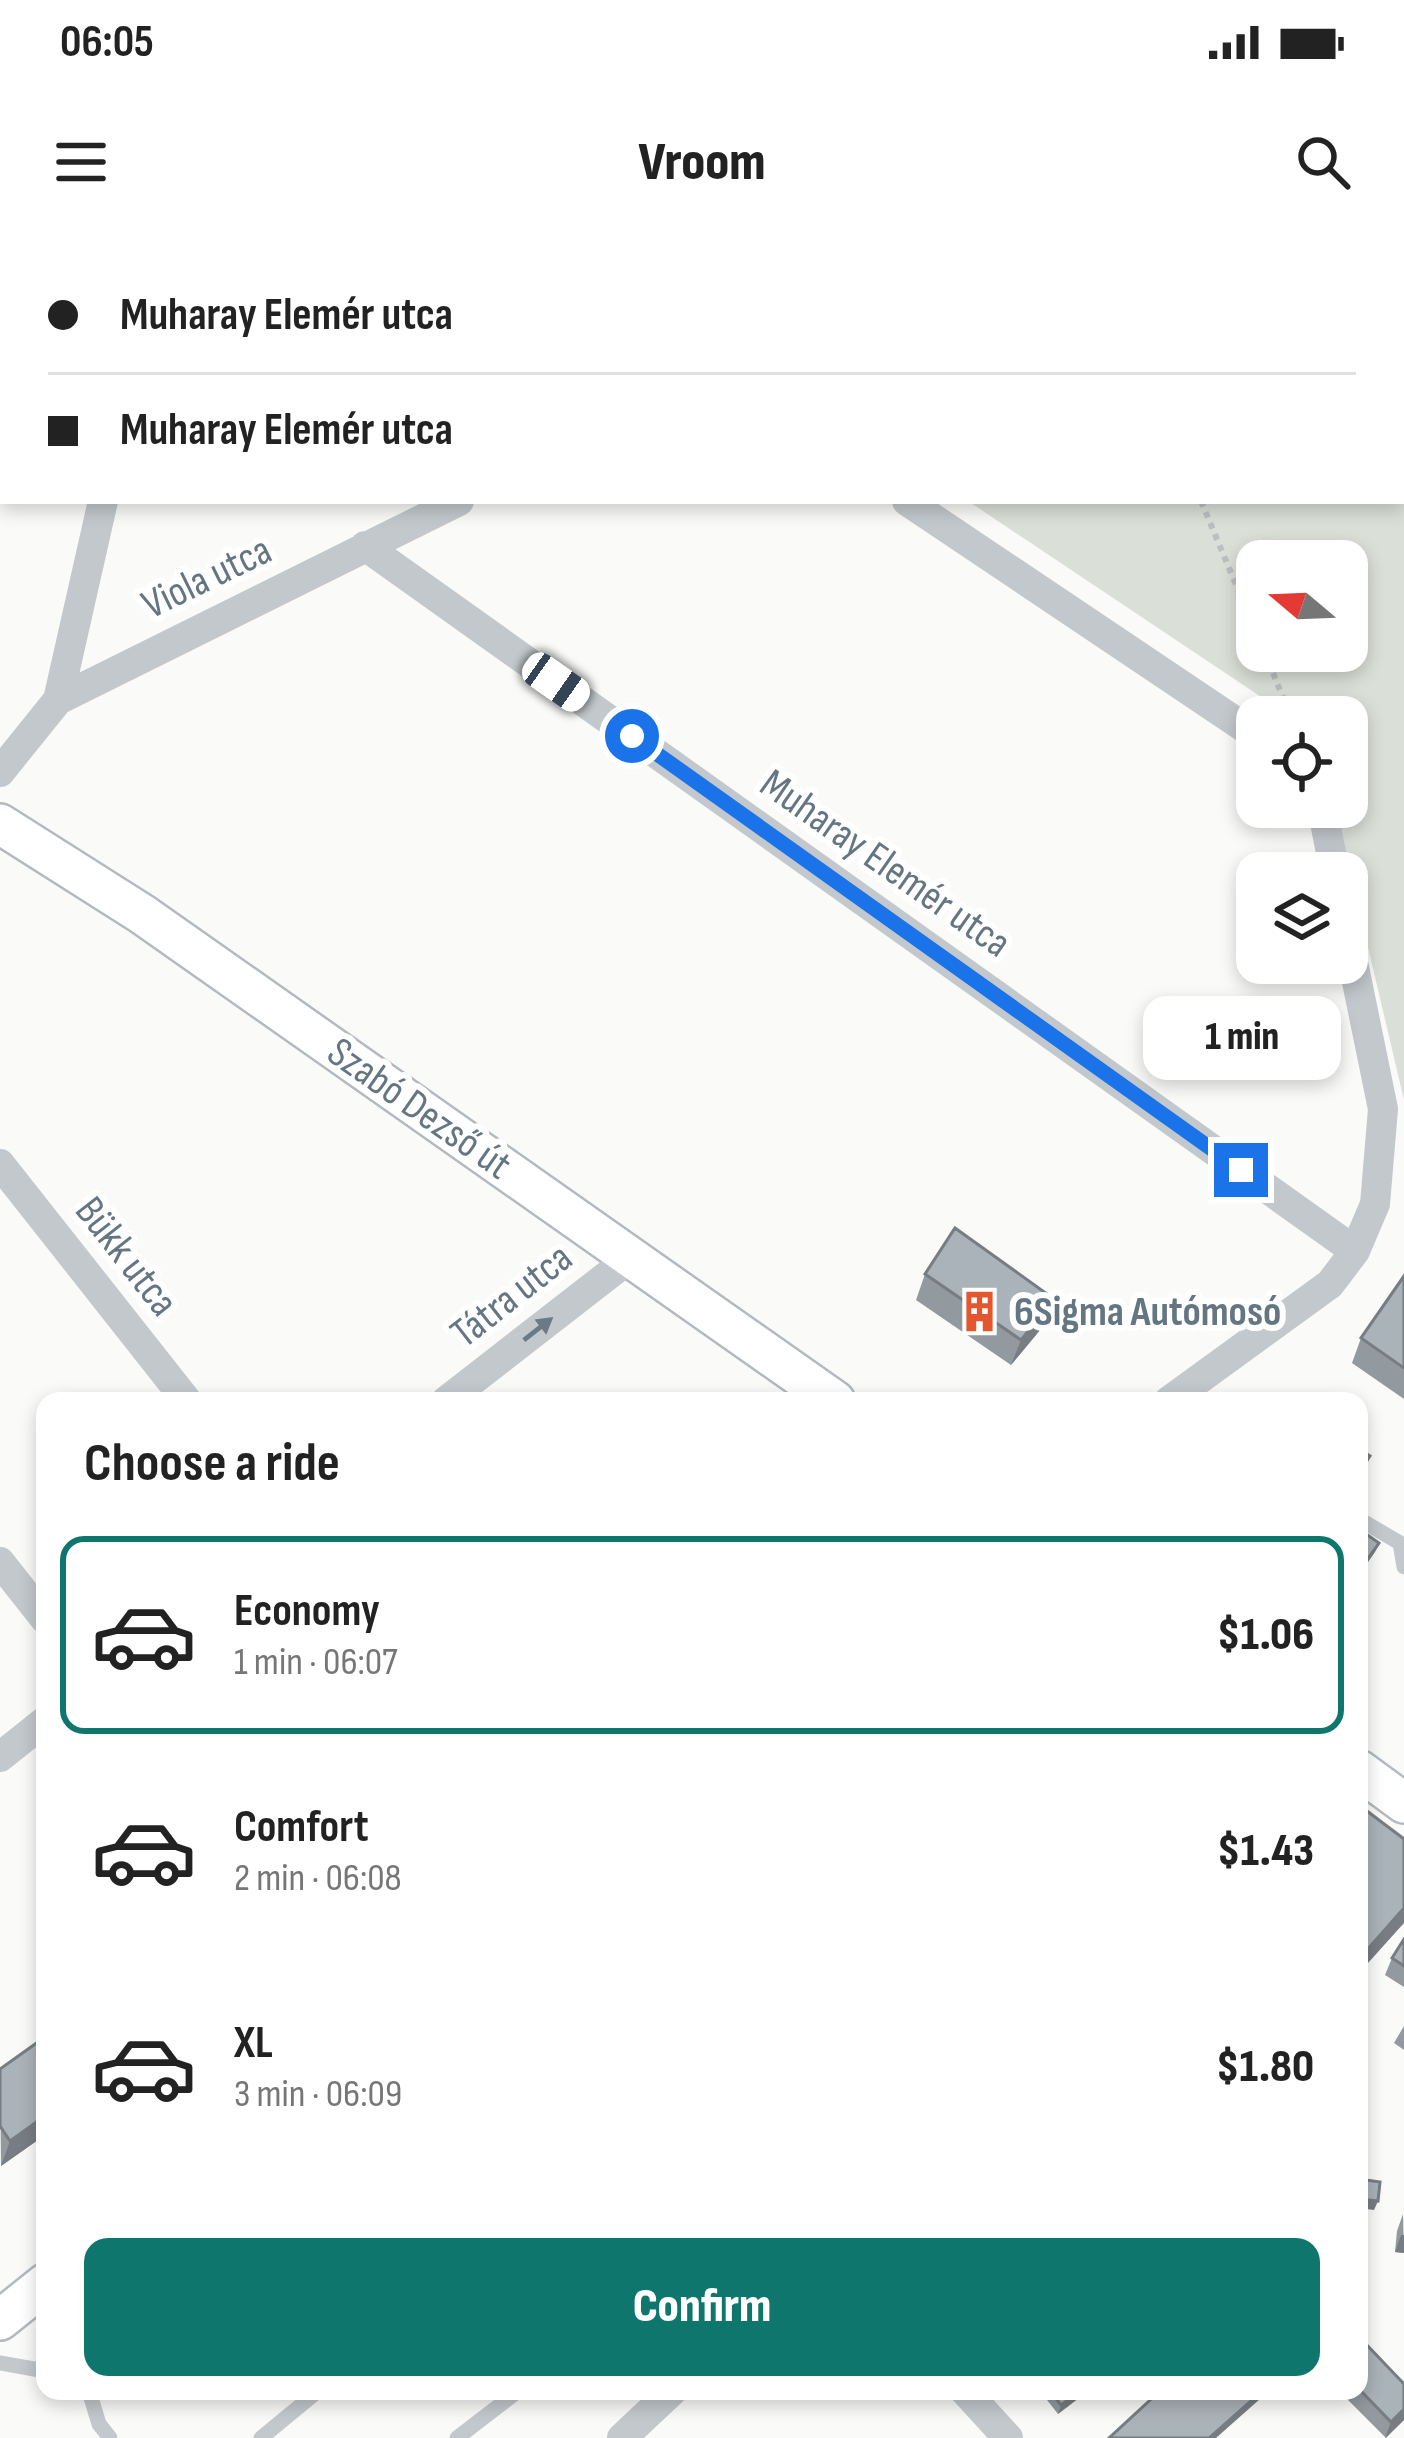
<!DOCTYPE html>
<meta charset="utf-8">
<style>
:root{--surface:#fff;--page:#f6f6f6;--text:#222;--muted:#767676;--line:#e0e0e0;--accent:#0f766e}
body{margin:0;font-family:"Sofia Sans Condensed",sans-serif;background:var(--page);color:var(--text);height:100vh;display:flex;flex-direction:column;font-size:45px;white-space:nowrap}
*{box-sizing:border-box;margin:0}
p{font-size:39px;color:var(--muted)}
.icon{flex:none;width:66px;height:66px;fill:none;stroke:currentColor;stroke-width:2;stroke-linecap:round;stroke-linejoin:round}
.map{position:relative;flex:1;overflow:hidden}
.details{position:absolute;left:36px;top:1152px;width:1332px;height:1008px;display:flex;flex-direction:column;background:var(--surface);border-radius:24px;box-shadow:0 6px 18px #0003}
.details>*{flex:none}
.hud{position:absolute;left:0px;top:0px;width:1404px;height:264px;box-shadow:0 6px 18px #0003;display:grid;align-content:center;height:264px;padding:0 48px;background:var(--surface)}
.needle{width:78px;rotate:289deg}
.controls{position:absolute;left:1236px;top:300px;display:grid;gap:24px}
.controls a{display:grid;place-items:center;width:132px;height:132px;border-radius:24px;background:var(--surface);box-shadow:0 6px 18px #0003;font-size:60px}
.end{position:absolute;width:54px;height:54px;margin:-27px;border:15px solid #1a73e8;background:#fff;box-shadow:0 0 0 6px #fff}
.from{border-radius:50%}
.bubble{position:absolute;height:84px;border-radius:24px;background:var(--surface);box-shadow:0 6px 18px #0003;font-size:39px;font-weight:800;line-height:84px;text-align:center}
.car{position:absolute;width:36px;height:72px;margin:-36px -18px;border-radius:15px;box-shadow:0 0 9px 3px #0007;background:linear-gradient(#fff 24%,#345 0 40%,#fff 0 76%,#345 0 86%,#fff 0)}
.hud b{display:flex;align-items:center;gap:42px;height:114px;font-size:45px}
.hud b+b{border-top:3px solid var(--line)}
.hud i{width:30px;height:30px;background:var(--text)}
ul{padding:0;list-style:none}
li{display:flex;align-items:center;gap:36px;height:198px;margin:0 24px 18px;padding:0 24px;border:6px solid transparent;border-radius:24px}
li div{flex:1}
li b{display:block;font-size:45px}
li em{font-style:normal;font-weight:800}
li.active{border-color:var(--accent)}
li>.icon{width:108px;height:108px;stroke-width:1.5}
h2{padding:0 48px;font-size:54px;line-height:144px}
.button{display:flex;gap:24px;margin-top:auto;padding:24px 48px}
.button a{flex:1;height:138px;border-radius:24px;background:var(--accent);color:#fff;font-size:48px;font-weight:800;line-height:138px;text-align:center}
.status{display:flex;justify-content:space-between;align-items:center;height:84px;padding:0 60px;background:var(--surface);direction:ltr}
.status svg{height:33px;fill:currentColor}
header{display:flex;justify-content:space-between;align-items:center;height:156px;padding:0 48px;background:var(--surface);font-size:54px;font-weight:800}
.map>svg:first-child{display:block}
.green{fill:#dadfd7;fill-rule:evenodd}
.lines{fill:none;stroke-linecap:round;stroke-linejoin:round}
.secondary-casing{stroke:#b3babf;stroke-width:44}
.path{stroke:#bbbfc2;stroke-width:6;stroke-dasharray:6 6;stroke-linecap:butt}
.lane{stroke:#c3c8cc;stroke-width:15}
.street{stroke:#c3c8cc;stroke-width:30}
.secondary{stroke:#fff;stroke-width:39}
.rail{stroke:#a2aab0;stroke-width:9;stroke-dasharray:18 9;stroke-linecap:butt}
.wall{fill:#929a9f}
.shaded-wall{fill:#777d82}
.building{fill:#aab3b9;stroke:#777d82;stroke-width:3}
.oneway{fill:#6a7a87}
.route{stroke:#1a73e8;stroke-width:15}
.labels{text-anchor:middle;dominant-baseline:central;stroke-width:12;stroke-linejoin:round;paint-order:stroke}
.street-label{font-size:42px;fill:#657683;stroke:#fff}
.poi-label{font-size:42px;font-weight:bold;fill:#657683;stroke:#fff;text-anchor:start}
</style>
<div class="status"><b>06:05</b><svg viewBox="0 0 49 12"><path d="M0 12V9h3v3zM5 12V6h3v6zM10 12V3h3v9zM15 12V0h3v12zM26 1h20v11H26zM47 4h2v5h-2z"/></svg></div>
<header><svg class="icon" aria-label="menu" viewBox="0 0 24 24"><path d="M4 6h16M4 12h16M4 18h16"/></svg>Vroom<svg class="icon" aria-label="search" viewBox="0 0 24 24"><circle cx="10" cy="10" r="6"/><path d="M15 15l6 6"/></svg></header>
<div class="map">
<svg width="1404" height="2198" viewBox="0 0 1404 2198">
<rect width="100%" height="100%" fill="#fafaf8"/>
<path class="green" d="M887,0h517v860l-69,-293h12v-90h-56l-323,-216h433v-258h-516zM1257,321h90v90h-90z"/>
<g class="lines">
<defs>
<path id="secondary" d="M0,584l142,90 693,487
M1359,1530l45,33
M0,2080l45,-36"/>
</defs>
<use href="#secondary" class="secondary-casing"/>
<path class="path" d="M1092,0l2,3
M1201,261l56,134
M1264,411l27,66"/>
<path class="lane" d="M1359,1279l41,24 4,24
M0,2123l45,8
M89,2151l10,33 11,14
M261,2198l57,-47
M457,2198l61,-47"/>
<path class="street" d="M639,0l7,3
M163,3v-3
M542,3v-3
M907,261l350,235
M365,306l990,705
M58,460l401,-199
M0,532l58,-72 45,-199
M1322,567l13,66
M0,924l187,237
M446,1161l184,-143
M1169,1161l161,-117 25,-33 20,-47 8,-95 -36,-176
M0,1322l45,57
M0,1517l45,-36
M965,2151l43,47
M622,2198l50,-47"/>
<use href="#secondary" class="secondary"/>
<path class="rail" d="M1401,12l3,3"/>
</g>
<path class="wall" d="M925,1034l120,50 -34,41 -95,-65z
M1404,1036v123l-52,-36 9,-25z
M1404,1699v48l-19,-12 7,-17z
M1404,1786v24l-10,-7z
M45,1797v98l-44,31 -1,-97z
M1403,1974l1,39 -9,-1 2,-21z
M1359,2107l45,37v36l-18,18 -47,-47h20z
M1040,2151h48l-30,23z"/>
<path class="shaded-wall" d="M1054,1059l-9,25 -34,41 10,-25z
M1370,1216l-6,18 -5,6v-8z
M1379,1303l-4,9 -16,23v-4z
M1404,1668v15l-45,50v-14z
M45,1876v19l-44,31 9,-25z
M1359,1959l19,2 -4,9 -15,-2z
M1401,1995h3v18l-9,-1z
M1080,2151h8l-30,23 3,-9z
M1262,2151h7l-53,47h-7z
M1404,2169v11l-19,18 6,-16z"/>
<path class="building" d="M955,988l99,71 -33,41 -96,-66z
M1404,1036v92l-43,-30z
M1359,1209l11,7 -11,16z
M1359,1289l20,14 -20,28z
M1363,1568l41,31v69l-45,51v-148z
M1404,1699v27l-12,-8z
M45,1797v79l-35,25 -10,-15v-57z
M1359,1939l21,3 -2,19 -19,-2z
M1364,2102l40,42v25l-13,13 -32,-33v-42z
M1050,2151h30l-19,14z
M1160,2151h102l-53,47h-100z"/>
<defs><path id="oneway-solid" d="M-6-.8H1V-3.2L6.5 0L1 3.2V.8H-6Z" transform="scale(3)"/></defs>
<use class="oneway" href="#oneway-solid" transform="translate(538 1089) rotate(-38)"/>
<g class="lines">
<path class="route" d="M632,496l609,434"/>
</g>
<defs>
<symbol id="building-bare" viewBox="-9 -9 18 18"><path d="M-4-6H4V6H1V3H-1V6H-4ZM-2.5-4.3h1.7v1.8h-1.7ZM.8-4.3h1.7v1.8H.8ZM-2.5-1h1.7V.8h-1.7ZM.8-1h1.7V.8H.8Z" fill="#e4572e" stroke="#fff" stroke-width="2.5" paint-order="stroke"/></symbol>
</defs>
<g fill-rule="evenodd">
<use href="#building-bare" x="950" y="1042" width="59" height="59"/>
</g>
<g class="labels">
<g class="street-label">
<text transform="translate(207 338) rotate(-26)">Viola utca</text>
<text transform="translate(885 624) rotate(35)">Muharay Elemér utca</text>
<text transform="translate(419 869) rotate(35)">Szabó Dezső út</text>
<text transform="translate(126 1017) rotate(52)">Bükk utca</text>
<text transform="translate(512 1056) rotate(-38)">Tátra utca</text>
</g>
<g class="poi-label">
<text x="1014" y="1072">6Sigma Autómosó</text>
</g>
</g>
</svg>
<div class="controls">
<a><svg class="needle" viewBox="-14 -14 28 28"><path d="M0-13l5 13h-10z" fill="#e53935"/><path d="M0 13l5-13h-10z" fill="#767676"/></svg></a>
<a><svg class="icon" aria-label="locate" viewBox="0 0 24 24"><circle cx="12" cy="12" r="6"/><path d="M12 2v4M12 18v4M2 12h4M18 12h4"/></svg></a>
<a><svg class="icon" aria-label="layers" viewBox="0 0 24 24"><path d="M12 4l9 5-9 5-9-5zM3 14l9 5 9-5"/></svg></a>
</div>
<i class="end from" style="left:632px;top:496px"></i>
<i class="end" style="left:1241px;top:930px"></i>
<div class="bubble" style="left:1143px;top:756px;width:198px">1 min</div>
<i class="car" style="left:556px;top:442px;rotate:125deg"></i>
<div class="hud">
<b><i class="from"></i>Muharay Elemér utca</b>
<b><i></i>Muharay Elemér utca</b>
</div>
<section class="details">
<h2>Choose a ride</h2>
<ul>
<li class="active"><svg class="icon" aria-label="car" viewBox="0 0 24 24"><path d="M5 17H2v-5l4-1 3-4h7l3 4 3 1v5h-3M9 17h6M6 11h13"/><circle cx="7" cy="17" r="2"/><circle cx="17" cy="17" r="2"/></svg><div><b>Economy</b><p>1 min · 06:07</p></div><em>$1.06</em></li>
<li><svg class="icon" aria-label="car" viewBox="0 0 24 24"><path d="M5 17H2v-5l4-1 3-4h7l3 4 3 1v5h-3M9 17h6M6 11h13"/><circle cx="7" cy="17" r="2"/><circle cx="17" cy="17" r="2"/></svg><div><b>Comfort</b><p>2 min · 06:08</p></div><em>$1.43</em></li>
<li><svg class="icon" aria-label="car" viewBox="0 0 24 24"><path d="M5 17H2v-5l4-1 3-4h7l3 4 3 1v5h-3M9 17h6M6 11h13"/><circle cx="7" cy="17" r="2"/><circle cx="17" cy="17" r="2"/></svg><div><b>XL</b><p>3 min · 06:09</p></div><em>$1.80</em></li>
</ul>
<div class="button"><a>Confirm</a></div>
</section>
</div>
